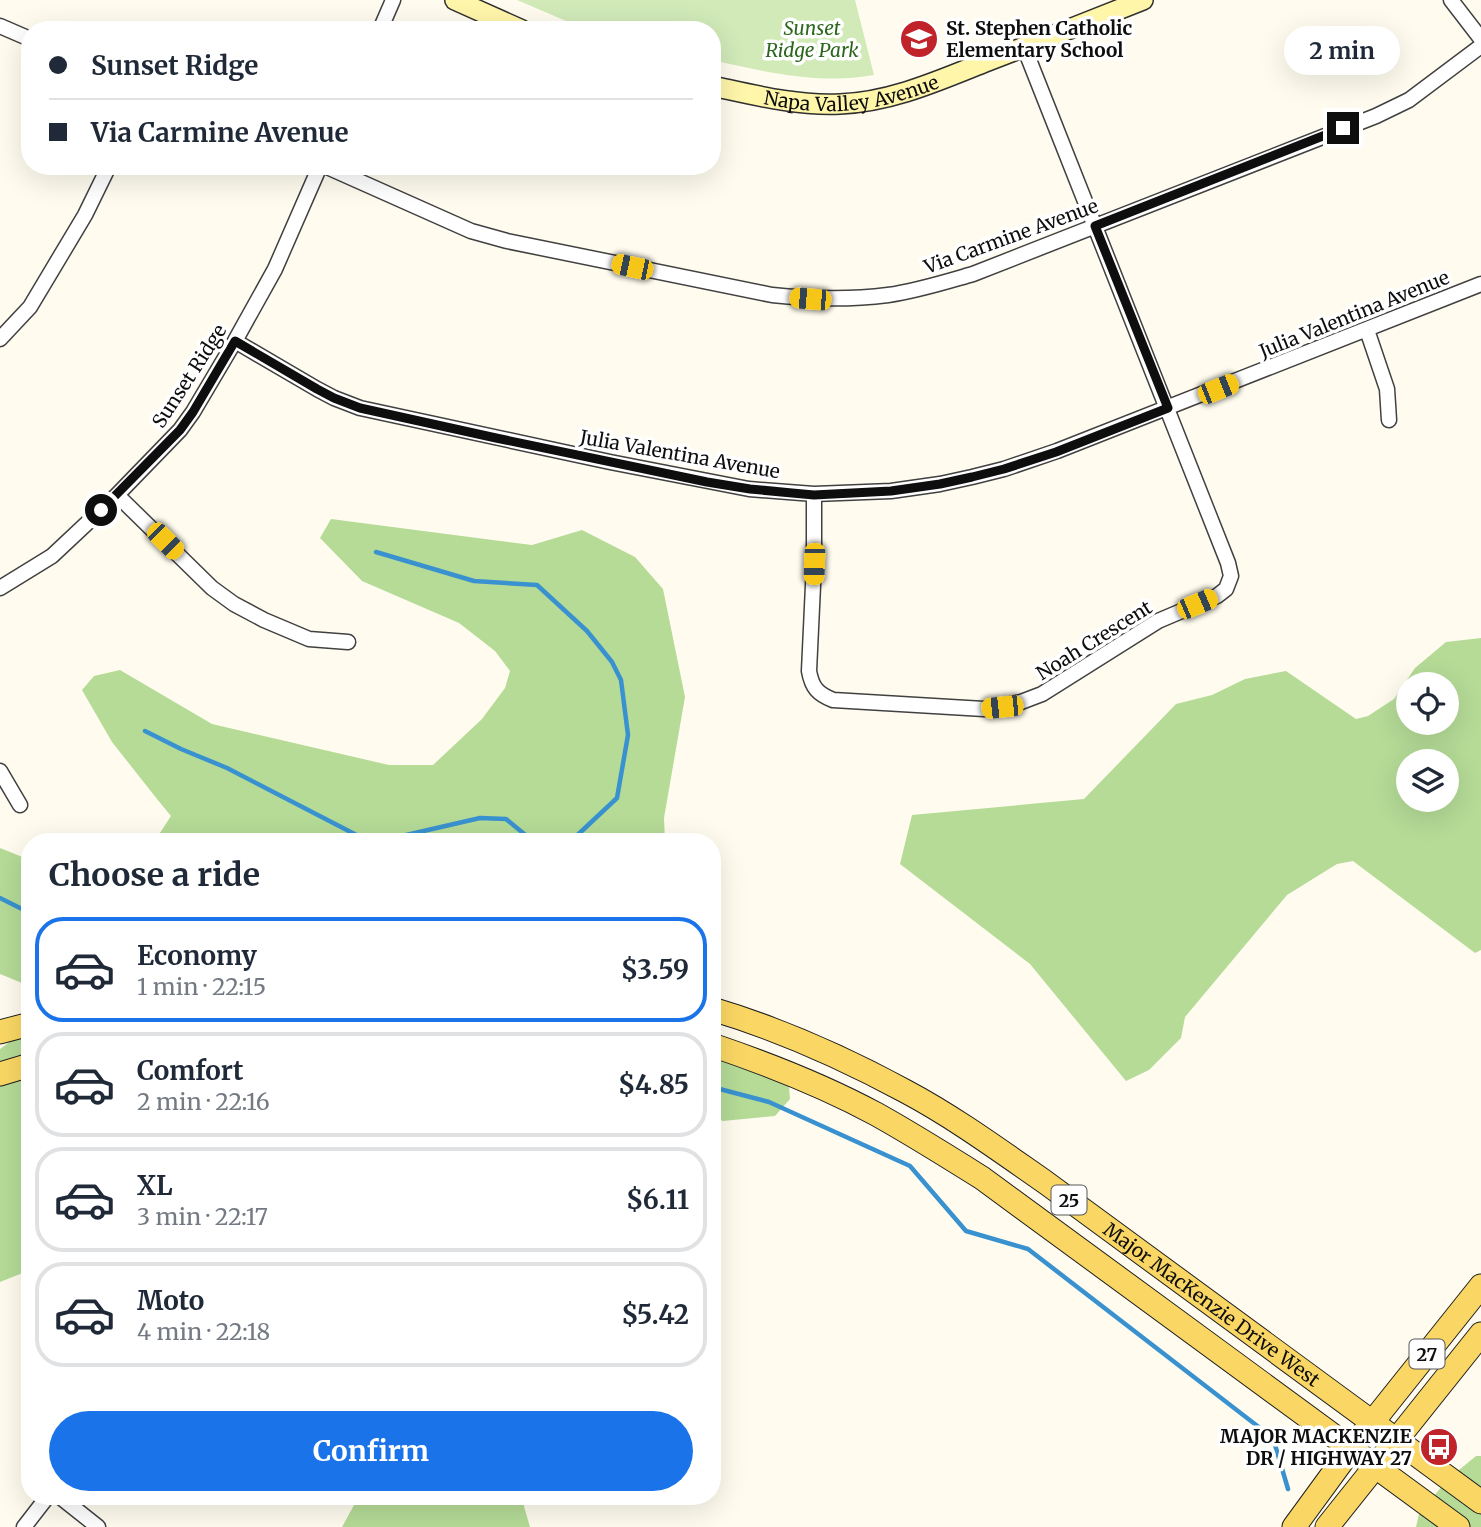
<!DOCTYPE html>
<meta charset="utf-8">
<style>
:root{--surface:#fff;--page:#f2f2f3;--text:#1f2937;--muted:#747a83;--line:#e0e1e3;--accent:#1a73e8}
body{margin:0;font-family:Merriweather,serif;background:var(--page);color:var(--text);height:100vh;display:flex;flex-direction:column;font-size:26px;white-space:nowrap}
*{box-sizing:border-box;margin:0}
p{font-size:23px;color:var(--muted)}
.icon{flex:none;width:38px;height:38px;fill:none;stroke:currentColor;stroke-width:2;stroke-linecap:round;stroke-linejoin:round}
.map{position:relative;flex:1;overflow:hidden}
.drawer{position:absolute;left:21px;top:833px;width:700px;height:672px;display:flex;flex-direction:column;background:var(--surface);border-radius:28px;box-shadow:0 7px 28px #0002}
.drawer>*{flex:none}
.hud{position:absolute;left:21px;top:21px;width:700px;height:154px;border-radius:28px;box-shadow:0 7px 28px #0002;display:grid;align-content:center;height:154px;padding:0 28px;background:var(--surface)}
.tools{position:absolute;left:1396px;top:672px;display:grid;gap:14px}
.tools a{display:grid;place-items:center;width:63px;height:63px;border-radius:50%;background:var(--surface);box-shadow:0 7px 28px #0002;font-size:35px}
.end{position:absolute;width:32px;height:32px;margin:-16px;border:9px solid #0e0e0e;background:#fff;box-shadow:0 0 0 4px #fff}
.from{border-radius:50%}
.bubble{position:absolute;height:49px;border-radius:24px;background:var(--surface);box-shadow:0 7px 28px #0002;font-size:23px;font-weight:700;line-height:49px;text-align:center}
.car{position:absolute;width:21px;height:42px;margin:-21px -10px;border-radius:9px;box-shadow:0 0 5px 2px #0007;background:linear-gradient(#f5c518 24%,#345 0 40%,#f5c518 0 76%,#345 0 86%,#f5c518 0)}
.hud b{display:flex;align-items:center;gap:24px;height:66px;font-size:26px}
.hud b+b{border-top:2px solid var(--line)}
.hud i{width:18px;height:18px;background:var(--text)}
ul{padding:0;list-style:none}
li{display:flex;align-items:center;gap:21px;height:105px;margin:0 14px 10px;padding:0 14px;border:4px solid var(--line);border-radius:28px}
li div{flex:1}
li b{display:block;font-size:26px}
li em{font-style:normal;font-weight:700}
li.selected{border-color:var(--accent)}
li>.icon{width:63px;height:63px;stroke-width:1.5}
h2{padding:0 28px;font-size:32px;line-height:84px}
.cta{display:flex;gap:14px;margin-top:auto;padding:14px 28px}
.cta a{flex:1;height:80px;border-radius:42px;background:var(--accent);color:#fff;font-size:28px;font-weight:700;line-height:80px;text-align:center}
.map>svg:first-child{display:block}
.green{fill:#d1eab8}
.forest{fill:#b5db97;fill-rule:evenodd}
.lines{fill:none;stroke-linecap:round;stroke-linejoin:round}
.stream{stroke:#3992cf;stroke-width:4.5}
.street-casing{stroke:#414141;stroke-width:17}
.secondary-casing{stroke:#303030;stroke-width:22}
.primary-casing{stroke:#1f1f1f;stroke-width:25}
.street{stroke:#fff;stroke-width:14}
.secondary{stroke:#fff6aa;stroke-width:19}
.primary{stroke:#fad764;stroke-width:23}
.route{stroke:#0e0e0e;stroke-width:9}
.labels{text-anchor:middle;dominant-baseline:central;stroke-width:7;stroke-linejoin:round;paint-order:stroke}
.shield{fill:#fff;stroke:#565656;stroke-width:2}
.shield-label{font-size:18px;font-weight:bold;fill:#0e0e0e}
.park-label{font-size:19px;font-style:italic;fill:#2c671d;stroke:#fff}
.poi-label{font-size:19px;font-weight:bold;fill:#0e0e0e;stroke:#fff;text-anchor:start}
.street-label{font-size:19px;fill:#0e0e0e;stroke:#fff}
</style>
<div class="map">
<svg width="1481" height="1527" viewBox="0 0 1481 1527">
<rect width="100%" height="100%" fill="#fffcef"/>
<path class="green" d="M517,0h338l19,75c-56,10 -108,-3 -162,-15v-30h-125z"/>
<path class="forest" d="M331,519l201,26 50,-15 53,27 28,32 22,108 -21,121 1,24h-511l17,-26 -14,-17 -45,-57 -30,-52 12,-14 26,-6 92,54 177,41h44l49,-46 23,-31 5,-17 -15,-20 -36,-28 -97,-42 -42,-43z
M1481,638v312l-6,3 -122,-92 -16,3 -50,31 -102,122 -4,21 -32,32 -23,11 -96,-117 -130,-100 12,-49 172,-16 92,-95 36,-9 33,-16 41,-8 70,48 12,-3 26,-17 21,-31 31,-26zM1409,684h38v39h-38zM1447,761v39h-38v-39z
M0,848l30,12v136l-8,-13 -22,-9z
M30,1016v254l-30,12v-233l23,-17z
M712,1042l23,20 54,24 1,13 -15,17 -52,5 -11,-4z
M1476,1456h5v71h-65l3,-13 29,-35z
M359,1496h162l9,31h-188z"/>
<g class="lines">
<path class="stream" d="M376,552l98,29 63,4 50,46 25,31 9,18 7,55 -11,63 -47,44
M145,731l36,18 46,19 143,74
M376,842l104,-24 26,1 28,23
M0,898l30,15
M712,1087l57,15 141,64 56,65 62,18 245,189 15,51"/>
<defs>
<path id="street" d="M1451,0l30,39
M0,26l30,13
M380,30l13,-30
M325,166l146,65 36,10 265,54c39,4 77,5 116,0 29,-4 57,-13 85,-21l403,-158 33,-16 72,-54
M1367,330l20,59 2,31
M0,339l30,-32 55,-92 24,-49
M235,341l82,48 17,9 26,10 250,54 139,27 65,5 77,-3 49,-7 32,-7 32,-8 53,-18 424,-167
M814,494v70l-5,107c3,17 9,23 24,29l151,9 37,-7 21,-8 116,-73 59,-25 9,-7 5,-13 -3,-13 -204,-516
M117,495l95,93 22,16 30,16 45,19 39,3
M0,588l52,-32 65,-61 63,-65 13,-18 42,-71 40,-72 45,-103
M0,771l20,34
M59,1496l39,31
M24,1527l24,-31"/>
<g id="secondary">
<path d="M455,0l67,30"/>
<path id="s1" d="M712,86c42,9 84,20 128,18 52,-2 100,-24 148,-43 52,-20 104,-41 155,-61"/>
</g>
<g id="primary">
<path id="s2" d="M712,1009c67,20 132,49 193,82 49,26 94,59 140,91l436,320"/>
<path d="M0,1032l30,-8"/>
<path d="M712,1045c56,19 112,41 164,69 36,20 71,42 106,64l476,349"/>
<path d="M0,1074l30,-9"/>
<path d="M1294,1527l57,-78 130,-163"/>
<path d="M1327,1527l154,-193"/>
</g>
</defs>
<use href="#street" class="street-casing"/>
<use href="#secondary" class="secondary-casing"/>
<use href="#primary" class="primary-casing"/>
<use href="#street" class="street"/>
<use href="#secondary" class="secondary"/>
<use href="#primary" class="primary"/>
</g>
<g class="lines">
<path class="route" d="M101,510l79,-80 13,-18 42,-71 82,48 17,9 26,10 136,30 211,44 43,7 42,4 22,2 77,-4 49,-7 32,-7 32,-8 52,-17 112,-44 -73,-182 248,-98"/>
</g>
<defs>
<symbol id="school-disc" viewBox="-11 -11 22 22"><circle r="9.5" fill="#c0242a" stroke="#fff"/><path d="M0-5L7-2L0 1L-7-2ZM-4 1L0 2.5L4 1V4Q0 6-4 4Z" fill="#fff"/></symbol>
<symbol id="bus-disc" viewBox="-11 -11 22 22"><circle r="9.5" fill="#c0242a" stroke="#fff"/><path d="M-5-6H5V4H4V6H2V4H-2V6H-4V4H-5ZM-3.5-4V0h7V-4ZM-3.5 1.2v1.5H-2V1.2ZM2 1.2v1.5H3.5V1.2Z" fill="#fff"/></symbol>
</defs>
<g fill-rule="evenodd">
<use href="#school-disc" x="897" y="17" width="44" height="44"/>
<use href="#bus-disc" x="1417" y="1425" width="44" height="44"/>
</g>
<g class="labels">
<g class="shield">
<rect x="1051.5" y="1185.5" width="35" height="29" rx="5"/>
<rect x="1409.5" y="1339.5" width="35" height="29" rx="5"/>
</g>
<g class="shield-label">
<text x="1069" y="1200">25</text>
<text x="1427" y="1354">27</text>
</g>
<g class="park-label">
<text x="812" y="28">Sunset<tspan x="812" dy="22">Ridge Park</tspan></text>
</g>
<g class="poi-label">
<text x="946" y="28">St. Stephen Catholic<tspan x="946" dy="22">Elementary School</tspan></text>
<text x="1412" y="1436" text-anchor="end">MAJOR MACKENZIE<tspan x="1412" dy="22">DR / HIGHWAY 27</tspan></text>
</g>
<g class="street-label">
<text stroke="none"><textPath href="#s1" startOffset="142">Napa Valley Avenue</textPath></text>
<text transform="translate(1011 236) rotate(-20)">Via Carmine Avenue</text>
<text transform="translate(1354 314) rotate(-22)">Julia Valentina Avenue</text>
<text transform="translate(189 376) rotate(-57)">Sunset Ridge</text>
<text transform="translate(680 454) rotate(10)">Julia Valentina Avenue</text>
<text transform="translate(1094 640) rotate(-32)">Noah Crescent</text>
<text stroke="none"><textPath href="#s2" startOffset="584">Major MacKenzie Drive West</textPath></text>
</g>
</g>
</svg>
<div class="tools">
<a><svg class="icon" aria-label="locate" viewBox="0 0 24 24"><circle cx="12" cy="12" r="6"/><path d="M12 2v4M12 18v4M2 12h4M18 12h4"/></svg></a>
<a><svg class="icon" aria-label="layers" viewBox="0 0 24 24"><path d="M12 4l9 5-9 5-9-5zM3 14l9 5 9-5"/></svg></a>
</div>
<i class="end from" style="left:101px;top:510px"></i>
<i class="end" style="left:1343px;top:128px"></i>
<div class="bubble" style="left:1284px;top:26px;width:116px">2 min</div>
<i class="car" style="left:632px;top:267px;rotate:282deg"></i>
<i class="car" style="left:810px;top:299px;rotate:275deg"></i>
<i class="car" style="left:1218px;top:389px;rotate:68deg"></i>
<i class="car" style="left:165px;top:541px;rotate:135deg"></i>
<i class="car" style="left:814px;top:564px;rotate:182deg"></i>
<i class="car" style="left:1197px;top:604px;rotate:67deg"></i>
<i class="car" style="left:1002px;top:707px;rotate:264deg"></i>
<div class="hud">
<b><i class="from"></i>Sunset Ridge</b>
<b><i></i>Via Carmine Avenue</b>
</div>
<section class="drawer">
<h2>Choose a ride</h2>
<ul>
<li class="selected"><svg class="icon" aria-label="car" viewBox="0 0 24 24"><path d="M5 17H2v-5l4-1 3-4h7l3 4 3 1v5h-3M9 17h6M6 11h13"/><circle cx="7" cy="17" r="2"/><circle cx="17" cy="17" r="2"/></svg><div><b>Economy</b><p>1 min · 22:15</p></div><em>$3.59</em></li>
<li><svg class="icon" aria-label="car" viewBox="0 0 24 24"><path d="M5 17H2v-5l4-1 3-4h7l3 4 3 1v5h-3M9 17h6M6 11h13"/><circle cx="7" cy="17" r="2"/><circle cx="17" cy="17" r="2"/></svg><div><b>Comfort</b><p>2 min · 22:16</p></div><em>$4.85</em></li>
<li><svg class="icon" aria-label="car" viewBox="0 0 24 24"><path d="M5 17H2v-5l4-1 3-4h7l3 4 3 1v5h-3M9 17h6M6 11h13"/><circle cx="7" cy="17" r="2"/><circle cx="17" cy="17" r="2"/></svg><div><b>XL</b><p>3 min · 22:17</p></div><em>$6.11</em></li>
<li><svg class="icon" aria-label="car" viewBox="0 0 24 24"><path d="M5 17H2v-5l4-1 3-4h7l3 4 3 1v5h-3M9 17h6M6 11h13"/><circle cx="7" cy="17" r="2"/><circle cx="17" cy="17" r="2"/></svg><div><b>Moto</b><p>4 min · 22:18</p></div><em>$5.42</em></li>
</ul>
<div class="cta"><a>Confirm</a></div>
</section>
</div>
